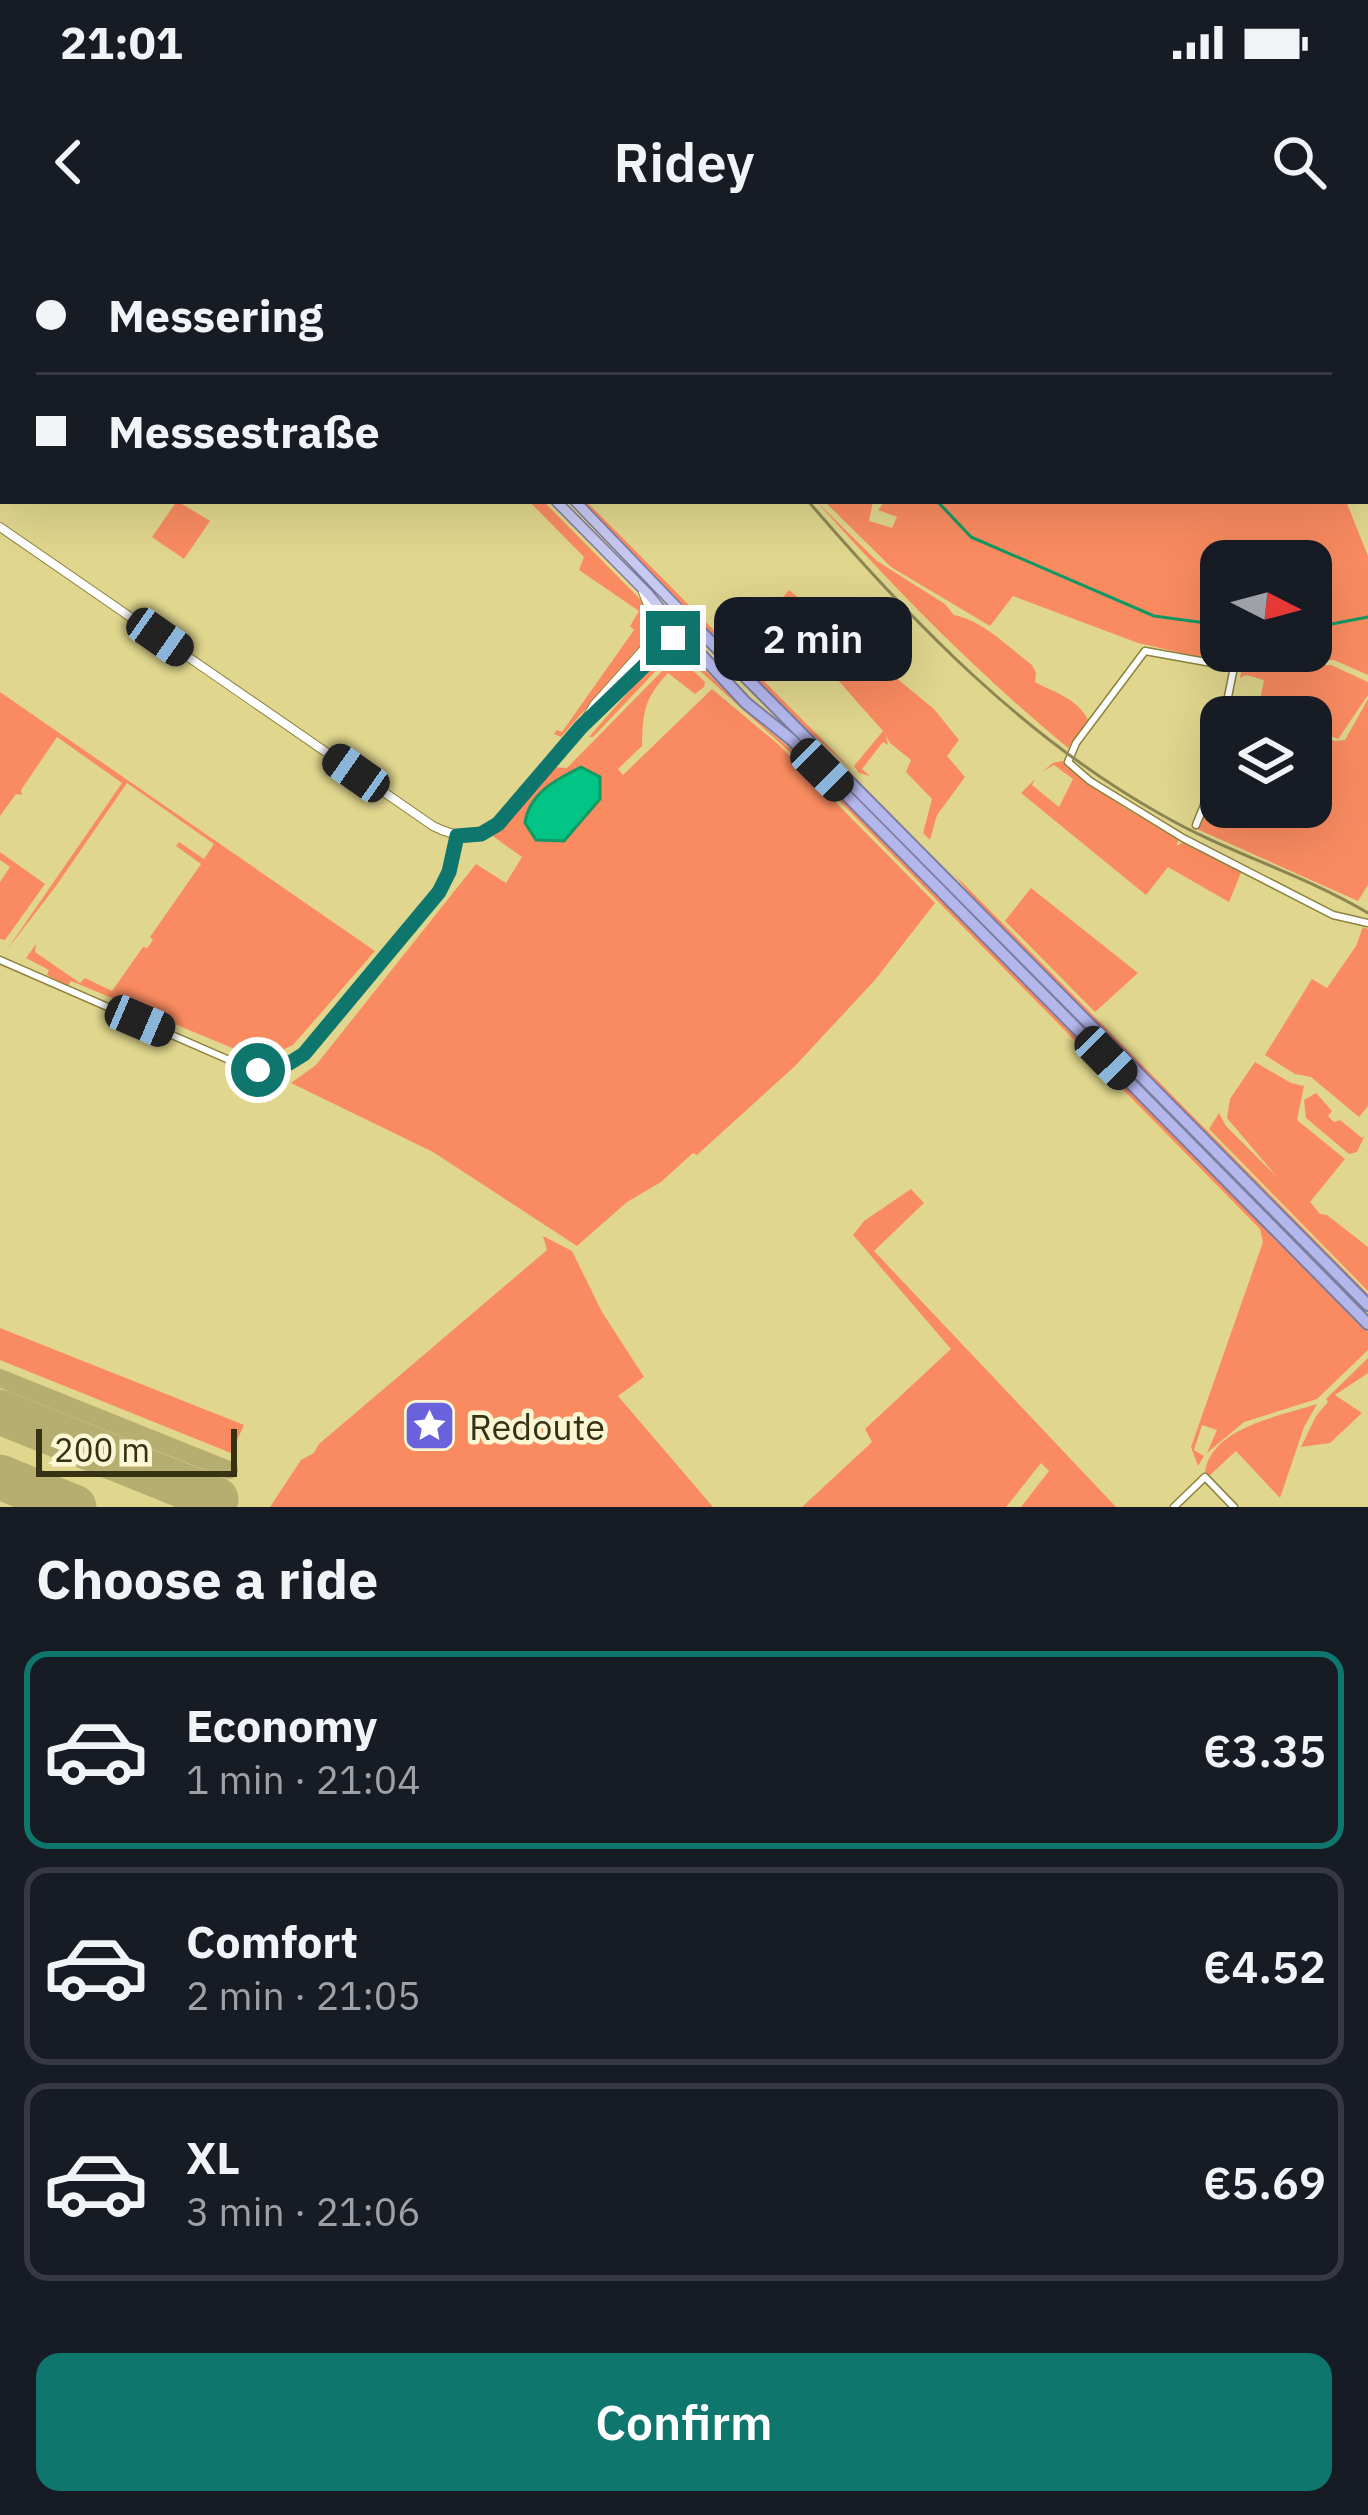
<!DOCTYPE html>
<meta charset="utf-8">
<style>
:root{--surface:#171b24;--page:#242831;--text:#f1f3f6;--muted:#9ea1a6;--line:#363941;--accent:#0f766e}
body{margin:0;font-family:"IBM Plex Sans",sans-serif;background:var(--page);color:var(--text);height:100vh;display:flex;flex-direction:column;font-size:45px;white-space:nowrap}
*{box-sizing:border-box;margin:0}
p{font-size:39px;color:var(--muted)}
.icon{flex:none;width:66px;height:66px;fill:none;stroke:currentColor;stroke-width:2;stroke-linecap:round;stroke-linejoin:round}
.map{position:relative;height:1267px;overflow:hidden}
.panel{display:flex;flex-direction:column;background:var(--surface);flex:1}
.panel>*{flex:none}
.top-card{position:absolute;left:0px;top:0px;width:1368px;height:264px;box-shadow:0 12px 48px #0002;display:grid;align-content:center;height:264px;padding:0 36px;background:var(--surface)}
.needle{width:78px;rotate:96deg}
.controls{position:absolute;left:1200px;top:300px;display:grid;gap:24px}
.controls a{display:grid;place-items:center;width:132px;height:132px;border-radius:24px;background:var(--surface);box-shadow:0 12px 48px #0002;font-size:60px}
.scale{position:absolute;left:36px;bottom:30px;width:201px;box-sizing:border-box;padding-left:12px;border:6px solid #363214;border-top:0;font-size:33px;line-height:42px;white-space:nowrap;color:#363214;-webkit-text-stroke:9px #fbf6d3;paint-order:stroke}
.end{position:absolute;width:54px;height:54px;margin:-27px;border:15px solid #0f766e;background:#fff;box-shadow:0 0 0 6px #fff}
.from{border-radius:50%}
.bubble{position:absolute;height:84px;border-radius:24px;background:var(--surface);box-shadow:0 12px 48px #0002;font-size:39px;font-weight:600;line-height:84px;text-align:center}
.car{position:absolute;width:36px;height:72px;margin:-36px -18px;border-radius:15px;box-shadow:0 0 9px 3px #0007;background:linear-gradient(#222 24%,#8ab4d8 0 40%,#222 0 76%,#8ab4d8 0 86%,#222 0)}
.top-card b{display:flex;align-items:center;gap:42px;height:114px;font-size:45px}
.top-card b+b{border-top:3px solid var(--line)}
.top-card i{width:30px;height:30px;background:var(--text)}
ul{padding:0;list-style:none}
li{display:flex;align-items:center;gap:36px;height:198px;margin:0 24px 18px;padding:0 12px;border:6px solid var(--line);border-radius:24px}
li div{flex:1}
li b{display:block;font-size:45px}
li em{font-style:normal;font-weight:600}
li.on{border-color:var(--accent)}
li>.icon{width:108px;height:108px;stroke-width:1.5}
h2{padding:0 36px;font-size:54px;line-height:144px}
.action{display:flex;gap:24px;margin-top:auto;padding:24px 36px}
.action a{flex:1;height:138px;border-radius:24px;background:var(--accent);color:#fff;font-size:48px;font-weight:600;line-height:138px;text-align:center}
.status{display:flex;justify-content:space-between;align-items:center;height:84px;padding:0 60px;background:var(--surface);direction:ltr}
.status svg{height:33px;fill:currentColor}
header{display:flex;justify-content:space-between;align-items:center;height:156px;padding:0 36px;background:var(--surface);font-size:54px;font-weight:600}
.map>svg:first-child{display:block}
.green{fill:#fa8b60;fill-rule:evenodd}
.water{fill:#02c485;stroke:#129863;stroke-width:3}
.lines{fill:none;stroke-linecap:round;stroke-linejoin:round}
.stream{stroke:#129863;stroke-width:3}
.taxiway{stroke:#b6ae70;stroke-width:18}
.runway{stroke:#b6ae70;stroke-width:45}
.minor-casing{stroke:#8c823c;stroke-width:9}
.tertiary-casing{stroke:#8c823c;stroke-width:10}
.primary-casing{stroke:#7c7d9e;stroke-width:12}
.trunk-casing{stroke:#7c7d9e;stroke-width:14}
.minor{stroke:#fff;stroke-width:6}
.tertiary{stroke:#fff;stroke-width:8}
.primary{stroke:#c7c9f1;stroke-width:9}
.trunk{stroke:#b4b7ec;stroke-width:10}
.tram{stroke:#8d8653;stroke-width:3}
.route{stroke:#0f766e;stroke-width:15}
.labels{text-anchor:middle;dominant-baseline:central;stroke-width:9;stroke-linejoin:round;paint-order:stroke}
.poi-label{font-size:36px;fill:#363214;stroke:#fbf6d3;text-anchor:start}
</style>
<div class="status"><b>21:01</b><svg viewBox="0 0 49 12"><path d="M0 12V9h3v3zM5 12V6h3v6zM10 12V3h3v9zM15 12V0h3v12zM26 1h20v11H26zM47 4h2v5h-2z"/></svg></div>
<header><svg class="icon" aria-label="back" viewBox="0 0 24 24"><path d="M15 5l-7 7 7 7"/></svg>Ridey<svg class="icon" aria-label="search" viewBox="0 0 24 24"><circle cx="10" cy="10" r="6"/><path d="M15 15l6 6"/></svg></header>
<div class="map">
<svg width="1368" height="1267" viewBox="0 0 1368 1267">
<rect width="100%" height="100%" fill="#e0d68e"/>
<path class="green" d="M982,0h386v239l-3,-236z
M177,261l33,20 -26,38 -32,-22z
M529,261h14l98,99 8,17 -7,28 -81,92 -7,-3 3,-4 5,2 72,-102 -4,-4 9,-15 -60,-41 5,-13z
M580,261h6l267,270 -50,-45z
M816,261l61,60 68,43 9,11c30,6 54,32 78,50l4,8 -1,9c20,11 42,16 53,38l-20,28c-91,-75 -173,-159 -252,-247z
M824,261h49l-4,20 23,7 5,-11 -19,-7 7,-9h461l22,55v119l-34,-15 -99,4 -49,-10 -48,-11 -125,-47 -23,30 -99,-59zM1221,321h90v90h-90z
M789,350l145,119 25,31 -12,16 18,21 -28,38 -7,25 -7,-7 9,-34 -26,-27 5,-12 -21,-17 -4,-8 2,10 -5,-3 -21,27 8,7 -11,-3 -5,-7 29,-35 -109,-123z
M672,413l23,7 49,50 61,51 563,571v18l-51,49 -73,23 -37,31 10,-23 -15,-5 -8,25 10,6 -6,10 -7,-19 72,-205 -3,-13 -457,-465 -115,-104 -20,-2 -75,79h-4l55,-63z
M672,421l15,4 18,17 -1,5 -9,7 -27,-21c-24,26 -25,38 -26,73l-24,23 5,6 89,-86 67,56 156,158 -60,77 -80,86 -98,89 -4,-2 -32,29 -34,20 -50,44 -144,-94 -142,-69 25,-18 160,-201 30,19 16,-26 -32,-23 64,-67 13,1z
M1331,425l37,17v13l-30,44 -27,-11v-11l-54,-2 7,-35 -18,-5 -6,3 2,-10z
M0,452l375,259 -82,94 -23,11 -28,-4 -171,-71 -3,5 -21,-11 2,-5 -23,-12 10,-14 -1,8 45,31 5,-5 27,13 31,-44 4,1 6,-8 -3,-3 51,-73 -25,-18 3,-4 25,17 10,-15 -87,-61 -71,103 -50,65 116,-168 -65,-46 -36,53 1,5 -6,-1 -16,22z
M1368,459v186l-10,16 -161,-72 13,-27 9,1 -6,12 14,3 3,-11h81v-75l24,9 10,-1z
M1062,521l63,47 54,31 -3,7 8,-4 58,28 -13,32 -61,-35 -22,28 -125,-102 14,-14 -3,6 27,22 14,-28 -19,-14 -11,6 10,-8z
M0,612l45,32 -40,56 -5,-1v-57l10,-15 -10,-7z
M953,633l415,421v5l-390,-395z
M1031,648l107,85 -43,39 -90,-91z
M1363,687l5,2v177l-9,11 -48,-40 -16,-3 -30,-19 47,-76 15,9 29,-42z
M1255,822l36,21 13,3 -7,34 48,39 -35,43 10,12 7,1 41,32v44l-159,-162 10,-16 7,13 51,51 -50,-59 3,-19z
M1316,853l16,18 -4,5 6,6 6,-2 22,18 3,-3 -8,17 -8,2 -43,-36 -2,-18z
M911,949l13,14 -50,48 242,256h-95l28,-36 -8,-8 -35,44h-204l70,-65 -7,-13 86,-80 -98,-114 11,-14z
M543,996l29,15 30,61 42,65 -26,19 95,111h-443l31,-47 13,-7 5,-9 228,-194z
M0,1088l244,97 -13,28 -231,-93z
M1368,1118v15l-33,22 27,18 -32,30 -29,4 15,-31 12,-14 -2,-3z
M1317,1164l-13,23 -24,71 -44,-47 -27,25 -4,-4c6,-45 76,-56 112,-68z"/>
<path class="water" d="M581,527l19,10v22l-36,42 -28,-1 -11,-17c4,-30 32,-44 56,-56z"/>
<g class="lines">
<path class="stream" d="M737,0l2,3
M1225,0l1,3
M1365,230l3,4
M937,261l34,36 183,79 67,9
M1311,388l57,-11"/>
<path class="taxiway" d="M0,1138l229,92"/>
<path class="runway" d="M0,1172l216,87
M0,1237l74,30"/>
<defs>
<path id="minor" d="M492,0l3,3
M596,0l2,3
M1224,477l10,-50 -89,-16 -69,92 -8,19 22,19 93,57 150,77 35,8
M1196,585l13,-32 12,-62
M0,720l236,103c27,8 43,7 68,-9l134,-162 11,-20 8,-36
M1174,1267l31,-30 29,30"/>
<path id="tertiary" d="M64,3l3,-3
M360,3l4,-3
M0,93l3,-5
M0,287l433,299c23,12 43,13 65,-2l83,-97 13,-22 67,-75 13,-6
M643,352l9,23 -2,25
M587,483l91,-93"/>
<path id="primary" d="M298,0l3,3
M317,0l3,3
M556,261l93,94 29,35
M575,261l122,127"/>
<path id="trunk" d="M697,388l671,677
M678,390l68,73 46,37 576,584
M659,412l20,-3 18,4"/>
</defs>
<use href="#minor" class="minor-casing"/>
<use href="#tertiary" class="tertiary-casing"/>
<use href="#primary" class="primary-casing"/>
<use href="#trunk" class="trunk-casing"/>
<use href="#minor" class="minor"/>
<use href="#tertiary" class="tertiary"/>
<use href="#primary" class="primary"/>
<use href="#trunk" class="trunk"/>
<path class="tram" d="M607,0l2,3
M808,261c102,119 216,237 354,314 66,38 141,59 206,98"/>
</g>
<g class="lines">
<path class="route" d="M258,830l30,-6 16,-10 135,-162 10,-20 8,-36 24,-2 17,-10 83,-97 92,-89"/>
</g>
<defs>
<symbol id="sight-square" viewBox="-11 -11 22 22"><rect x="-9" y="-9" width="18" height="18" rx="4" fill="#6962dc" stroke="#fbf6d3"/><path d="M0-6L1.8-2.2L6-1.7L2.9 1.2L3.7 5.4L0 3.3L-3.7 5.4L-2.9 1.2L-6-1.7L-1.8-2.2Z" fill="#fff"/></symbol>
</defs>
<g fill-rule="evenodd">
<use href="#sight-square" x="400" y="1156" width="59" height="59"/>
</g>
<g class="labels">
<g class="poi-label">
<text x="469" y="1186">Redoute</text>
</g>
</g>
</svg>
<div class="controls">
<a><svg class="needle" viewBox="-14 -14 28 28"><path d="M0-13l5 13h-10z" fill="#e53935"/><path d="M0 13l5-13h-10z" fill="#9ea1a6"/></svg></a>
<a><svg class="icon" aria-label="layers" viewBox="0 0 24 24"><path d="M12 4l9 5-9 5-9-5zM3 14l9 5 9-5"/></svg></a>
</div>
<div class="scale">200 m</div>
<i class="end from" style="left:258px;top:830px"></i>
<i class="end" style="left:673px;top:398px"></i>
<div class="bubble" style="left:714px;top:357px;width:198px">2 min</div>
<i class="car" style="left:160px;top:397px;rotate:125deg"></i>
<i class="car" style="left:822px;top:530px;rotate:135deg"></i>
<i class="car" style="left:356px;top:533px;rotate:305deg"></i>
<i class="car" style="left:140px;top:781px;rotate:113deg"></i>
<i class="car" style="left:1106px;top:818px;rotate:136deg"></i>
<div class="top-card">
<b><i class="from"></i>Messering</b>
<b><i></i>Messestraße</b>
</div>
</div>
<section class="panel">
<h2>Choose a ride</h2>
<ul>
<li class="on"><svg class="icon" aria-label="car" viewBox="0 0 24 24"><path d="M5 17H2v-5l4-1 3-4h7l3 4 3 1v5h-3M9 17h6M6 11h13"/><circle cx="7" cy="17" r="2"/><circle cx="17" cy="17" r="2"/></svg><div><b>Economy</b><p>1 min · 21:04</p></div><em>€3.35</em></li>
<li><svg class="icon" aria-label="car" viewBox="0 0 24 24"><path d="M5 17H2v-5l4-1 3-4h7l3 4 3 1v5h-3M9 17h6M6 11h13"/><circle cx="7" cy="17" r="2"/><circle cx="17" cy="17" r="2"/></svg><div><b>Comfort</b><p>2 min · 21:05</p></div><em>€4.52</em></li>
<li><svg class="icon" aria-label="car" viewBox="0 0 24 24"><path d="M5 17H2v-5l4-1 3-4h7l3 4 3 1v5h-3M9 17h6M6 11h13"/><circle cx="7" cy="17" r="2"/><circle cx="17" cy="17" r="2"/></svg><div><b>XL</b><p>3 min · 21:06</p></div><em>€5.69</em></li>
</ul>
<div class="action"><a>Confirm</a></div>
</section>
